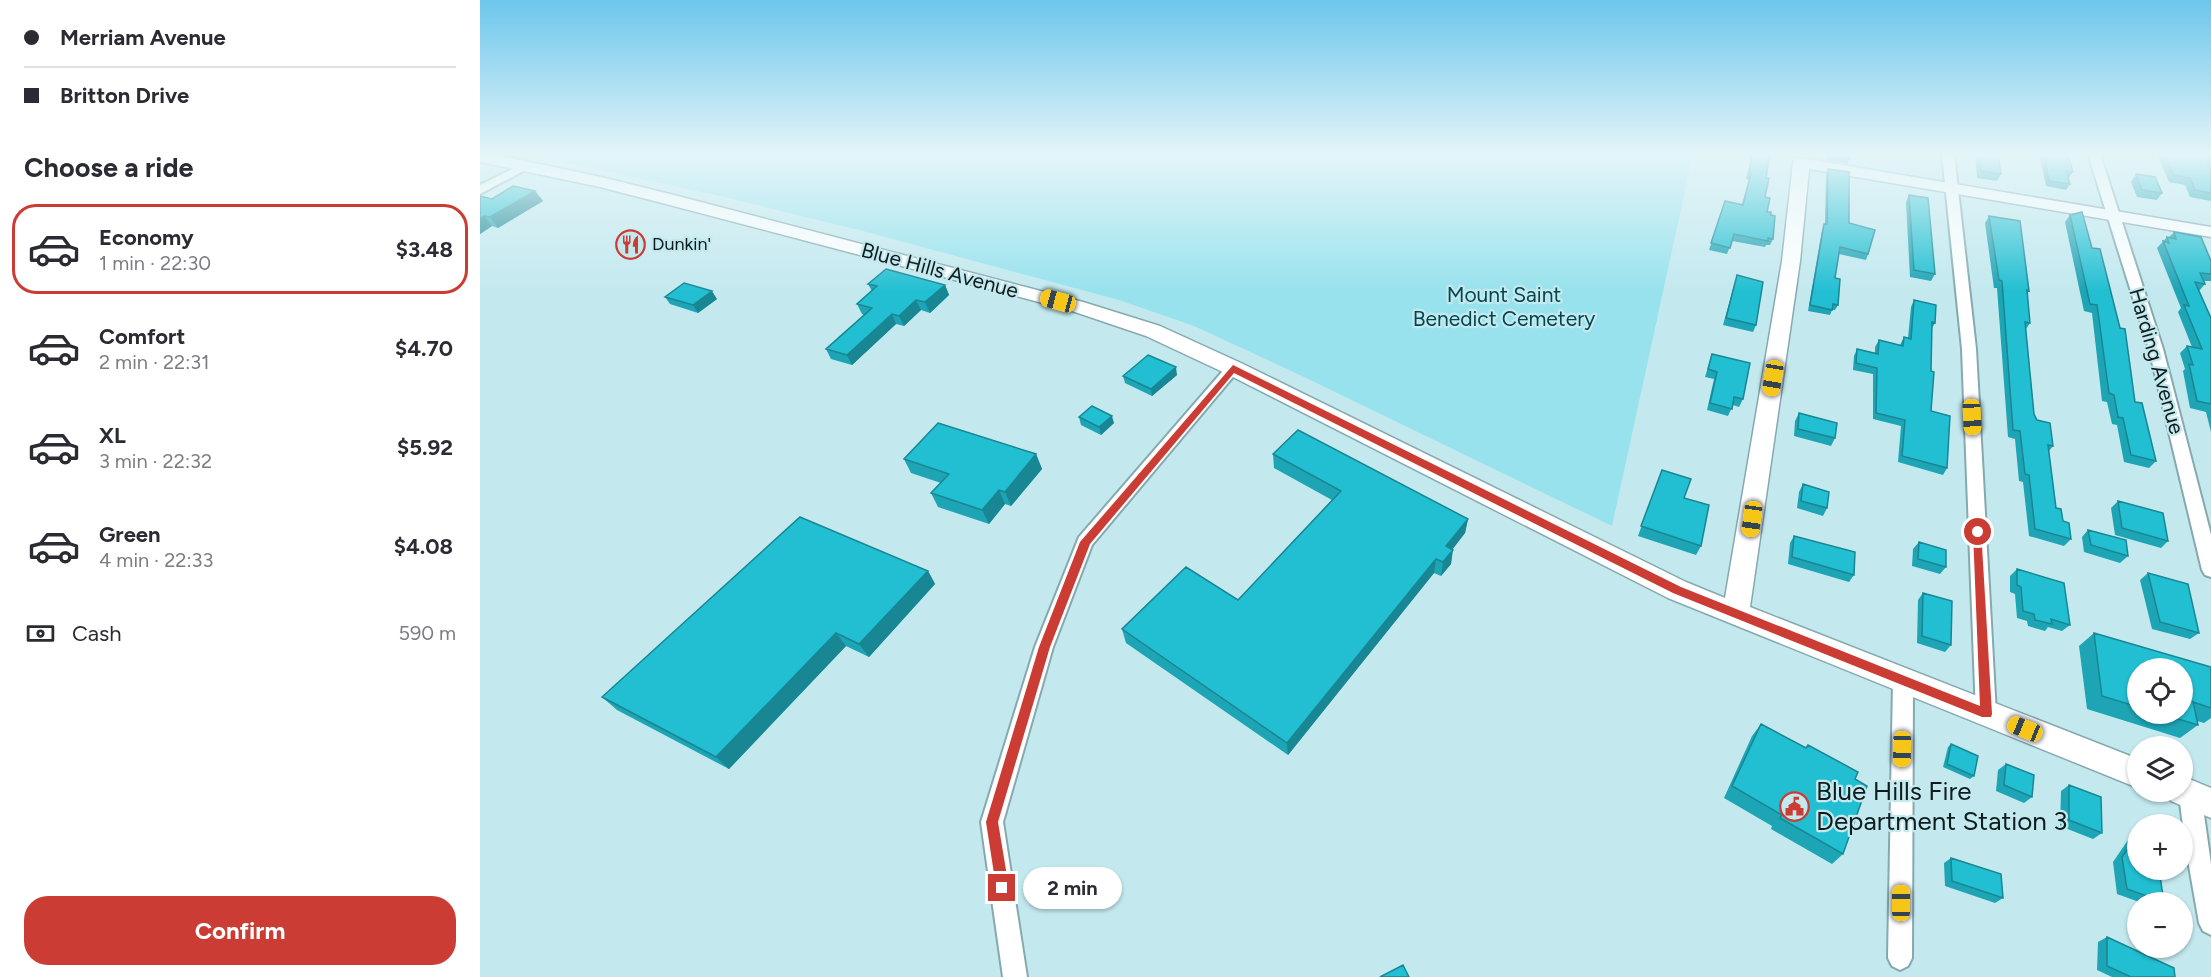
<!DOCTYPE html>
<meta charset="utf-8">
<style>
:root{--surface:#fff;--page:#f7f7f7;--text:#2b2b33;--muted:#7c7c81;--line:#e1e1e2;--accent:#cb3d34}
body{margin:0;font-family:Figtree,sans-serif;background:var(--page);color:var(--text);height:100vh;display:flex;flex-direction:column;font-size:22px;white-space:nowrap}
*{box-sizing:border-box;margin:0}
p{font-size:20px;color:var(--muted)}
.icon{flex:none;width:33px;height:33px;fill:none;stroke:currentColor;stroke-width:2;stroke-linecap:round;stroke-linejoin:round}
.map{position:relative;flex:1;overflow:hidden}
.sheet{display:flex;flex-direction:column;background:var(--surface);width:480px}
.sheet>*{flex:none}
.banner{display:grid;align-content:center;height:132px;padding:0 24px;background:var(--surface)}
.buttons{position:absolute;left:1647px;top:658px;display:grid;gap:12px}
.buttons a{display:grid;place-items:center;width:66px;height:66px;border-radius:50%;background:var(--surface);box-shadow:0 2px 4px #0004;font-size:30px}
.end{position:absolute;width:27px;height:27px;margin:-14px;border:8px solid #cb3d34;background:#fff;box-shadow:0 0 0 3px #fff}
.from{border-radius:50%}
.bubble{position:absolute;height:42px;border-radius:21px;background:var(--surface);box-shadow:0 2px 4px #0004;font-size:20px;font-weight:700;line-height:42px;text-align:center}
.car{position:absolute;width:18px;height:36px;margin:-18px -9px;border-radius:8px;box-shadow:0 0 4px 2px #0007;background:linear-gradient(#f5c518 24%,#345 0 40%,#f5c518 0 76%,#345 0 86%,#f5c518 0)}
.banner b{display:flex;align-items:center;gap:21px;height:57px;font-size:22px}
.banner b+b{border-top:2px solid var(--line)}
.banner i{width:15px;height:15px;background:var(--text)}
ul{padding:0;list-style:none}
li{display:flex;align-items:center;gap:18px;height:90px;margin:0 12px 9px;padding:0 12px;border:3px solid transparent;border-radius:24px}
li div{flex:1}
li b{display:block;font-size:22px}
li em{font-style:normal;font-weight:700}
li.active{border-color:var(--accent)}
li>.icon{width:54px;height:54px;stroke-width:1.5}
h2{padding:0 24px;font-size:27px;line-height:72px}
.pay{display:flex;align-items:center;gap:15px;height:66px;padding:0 24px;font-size:22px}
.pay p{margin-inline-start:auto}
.action{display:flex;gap:12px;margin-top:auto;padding:12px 24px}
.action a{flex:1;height:69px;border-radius:24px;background:var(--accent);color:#fff;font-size:24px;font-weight:700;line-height:69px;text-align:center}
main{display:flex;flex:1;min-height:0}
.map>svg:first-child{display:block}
.green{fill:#98e2ed}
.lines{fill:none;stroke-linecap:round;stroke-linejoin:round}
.street-casing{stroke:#85a9af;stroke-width:4}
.secondary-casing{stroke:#85a9af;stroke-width:3}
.street{fill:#fff;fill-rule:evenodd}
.secondary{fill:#fff;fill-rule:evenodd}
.wall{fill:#1da4b5;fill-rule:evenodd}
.shaded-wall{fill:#188693}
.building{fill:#22bfd2;stroke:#188693;stroke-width:1.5}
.route{fill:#cb3d34}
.labels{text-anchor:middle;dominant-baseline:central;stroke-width:4.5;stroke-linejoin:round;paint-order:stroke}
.far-poi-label{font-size:18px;fill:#0e1c1e;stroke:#c3e9ef;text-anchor:start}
.street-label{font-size:21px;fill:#0e1c1e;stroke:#c3e9ef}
.park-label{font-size:21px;fill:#03464e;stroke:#c3e9ef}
.near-poi-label{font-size:26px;fill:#0e1c1e;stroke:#c3e9ef;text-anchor:start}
</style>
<main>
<section class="sheet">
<div class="banner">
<b><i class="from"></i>Merriam Avenue</b>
<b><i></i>Britton Drive</b>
</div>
<h2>Choose a ride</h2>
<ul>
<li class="active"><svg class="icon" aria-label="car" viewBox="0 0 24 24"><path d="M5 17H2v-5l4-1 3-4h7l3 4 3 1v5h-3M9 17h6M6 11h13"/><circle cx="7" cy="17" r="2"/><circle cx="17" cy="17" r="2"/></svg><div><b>Economy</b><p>1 min · 22:30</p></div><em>$3.48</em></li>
<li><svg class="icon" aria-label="car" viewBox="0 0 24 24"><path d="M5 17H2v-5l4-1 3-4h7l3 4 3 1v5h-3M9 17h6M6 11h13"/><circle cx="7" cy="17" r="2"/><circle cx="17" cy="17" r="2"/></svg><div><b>Comfort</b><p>2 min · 22:31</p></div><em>$4.70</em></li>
<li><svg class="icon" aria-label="car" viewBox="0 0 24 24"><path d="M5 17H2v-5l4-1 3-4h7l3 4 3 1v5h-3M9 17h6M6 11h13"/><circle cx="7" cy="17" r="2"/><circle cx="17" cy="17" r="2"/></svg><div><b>XL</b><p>3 min · 22:32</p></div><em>$5.92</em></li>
<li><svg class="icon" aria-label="car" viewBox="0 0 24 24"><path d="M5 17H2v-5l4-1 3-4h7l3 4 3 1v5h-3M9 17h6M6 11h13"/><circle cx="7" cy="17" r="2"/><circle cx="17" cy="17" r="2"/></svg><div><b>Green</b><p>4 min · 22:33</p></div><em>$4.08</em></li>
</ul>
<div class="pay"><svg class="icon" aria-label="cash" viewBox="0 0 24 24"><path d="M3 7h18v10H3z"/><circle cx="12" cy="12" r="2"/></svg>Cash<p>590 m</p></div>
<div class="action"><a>Confirm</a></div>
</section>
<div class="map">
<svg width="1731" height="977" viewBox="0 0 1731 977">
<rect width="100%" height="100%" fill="#c3e9ef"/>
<path class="green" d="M47,154h1166l-81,372 -310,-150 -108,-50 -75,-26 -256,-69 -134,-33z"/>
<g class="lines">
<defs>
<path id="street" d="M1462,154h12l22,195 20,365 -3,6 -7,3 -7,-3 -3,-6 -14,-365z
M1608,154h12l63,195 48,186v42l-6,-2 -3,-5 -53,-221z
M45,163l4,1v4l-49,26v-9z
M753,363l7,5 -2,3 -146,174 -39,102 -50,175 24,155h-24l-22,-155 54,-175 44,-110 149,-172z
M1423,672l7,3 3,6 -1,277 -4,8 -8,4 -8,-4 -4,-8 5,-277 3,-6z
M1710,784l7,3 4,7 10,70v71l-8,-4 -4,-8 -14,-80 -6,-49 3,-2 1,-5z"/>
<path id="secondary" d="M0,154h12l109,23 73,18 409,107 77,24 81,37 445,219 39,16 57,-337 11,-98 2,-4 6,-1 410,69v10l-402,-68 -9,92 -50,346 388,152v29l-470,-190 -443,-225 -79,-37 -77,-26 -407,-107 -62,-16 -120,-25z
M1702,776l29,12v30l-40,-17 -4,-9h15z"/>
</defs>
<use href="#street" class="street-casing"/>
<use href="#secondary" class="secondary-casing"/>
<use href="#street" class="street"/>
<use href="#secondary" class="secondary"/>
</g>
<path class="wall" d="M1272,154h18l-4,24 -1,19 2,15 4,3 2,24 -3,6h-4l-1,2 -33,-6 -5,13 -18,-4 16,-49 17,3 7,-24 -3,-1z
M1346,154h24l-2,10 -21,-4v-5z
M1495,154h23l3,20 -4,7 -20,-3z
M1559,154h29l5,18 -4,6 -1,-1 2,7 -4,6 -20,-4z
M1677,154h54v14h-2l2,5v28l-21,-4 -5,-12 -16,-3z
M1348,169l21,54 19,31 -2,6 -27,-6 -4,24 3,27 -3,5h-3l-2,5 -22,-4 14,-81 3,-6 1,-50z
M1656,174l26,19 -5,7 -20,-3 -6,-15z
M55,191l8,10 -45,27 -6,-2 -12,8v-38l12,3z
M1429,195l26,79 -4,7 -21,-4 -4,-75z
M1590,215l86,246 -7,7 -25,-6 -7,-37 -5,-1 -5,-22 -5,-1 -10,-88 -8,-2 -19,-89z
M1509,216l40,75 -2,2 3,30 -4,6 8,85 3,6 16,26 -4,5 7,57 15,31 -7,7 -35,-10 -6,-54 -4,-1 -4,-42 -7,-2 -11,-149h-3l-9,-65z
M1694,232l37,29v20h-7l1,3 -6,7 12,27v114l-5,-20 -16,-4 -7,-37 2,-2 -5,-16 7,-7 5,1 -14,-35 3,-4 -24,-60 10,-11h2z
M1257,275l19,50 -3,7 -30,-7z
M388,284l77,1 4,10 -19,18 -9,-3 -17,16 -8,-2 -44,41 -21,-6 -5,-10 38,-34 -2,-1 -5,-10 15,-13z
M185,297l52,2 -19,14 -28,-9z
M1434,300l21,23 -3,5 -1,43v40l16,57 -4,7 -45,-13 3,-36 -28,-7v-45l-20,-4 1,-14 3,-7 18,4v-6l4,-7 21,5 4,-8 4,1 3,-31z
M1232,354l31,45 -4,8 -6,-2 -5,11 -21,-6 7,-31 -9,-2z
M697,375l-25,21 -27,-13 -2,-7z
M1319,413l36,25 -4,8 -37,-10 1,-15z
M599,417l35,6 -13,12 -20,-10z
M556,454l6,15 -31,37 -6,-2 -16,20 -51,-17 -7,-14 10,-10 -30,-10 -7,-14z
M793,454l195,65 -3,14 -13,17 -1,14 -10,12 -7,-3 -146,182 -162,-112 -4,-14 116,-29 94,-100 -58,-32z
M1182,470l39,76 -5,9 -58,-19z
M1323,484l24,24 -4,8 -26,-8 2,-16z
M1638,501l50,40 -7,7 -46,-13 -4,-27z
M1608,530l40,26 -8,7 -36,-11 -2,-15z
M1314,536l60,39 -5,7 -61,-18 2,-21z
M1439,542l27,25 -6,7 -28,-8 1,-17z
M1537,569l53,56 -8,6 -14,-4 -3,4 -17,-5 -1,-5 -10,-3 -2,-24 -5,-2v-16z
M448,571l7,13 -66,73 -23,-11 -117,123 -112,-59 -15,-13z
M1668,573l51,60 -9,6 -38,-10 -12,-49z
M1443,593l28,52 -6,7 -28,-9 1,-43z
M1614,633l117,34v51l-7,5 -7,-2 1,4 -18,13 -93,-29 -8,-63zM1658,669l44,45h-44z
M1281,724l44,24 3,-3 47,34 -12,75 -11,10 -61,-35 1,-3 -48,-28 28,-62z
M1471,744l23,32 -4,3 -27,-12 5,-20z
M1526,764l26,33 -8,6 -28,-12 2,-21z
M1589,785l33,48 -9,6 -33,-13 1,-35z
M1658,833v37l26,32 -1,1h-21l-25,-9 -4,-32 17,-25z
M1471,858l52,40 -8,5 -50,-17 -1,-23z
M1627,937l68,40h-63l-15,-7 1,-28z"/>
<path class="shaded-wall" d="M55,191l8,10 -45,27 -8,-11z
M4,216l8,10 -12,8v-15z
M465,285l4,10 -19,18 -5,-11z
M232,291l5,8 -19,14 -5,-8z
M436,300l5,10 -17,16 -5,-10z
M412,314l4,10 -44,41 -5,-10z
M696,367l1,8 -25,21 -1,-7z
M632,416l2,7 -13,12 -2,-8z
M556,454l6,15 -31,37 -6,-14z
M519,490l6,14 -16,20 -7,-14z
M988,519l-3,14 -21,27 2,-14z
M973,550l-2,14 -10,12 2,-14z
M956,559l-2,14 -146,182 -1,-12z
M448,571l7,13 -66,73 -10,-13z
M356,633l10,13 -117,123 -13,-12z"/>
<path class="building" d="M1273,154h17l-4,24h3l-4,19 5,1 -3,14h4v3l4,1 -2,23 -5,-1v3l-34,-7 -4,14 -19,-5 14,-42 18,4 8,-32h-2z
M1349,154h21v5z
M1499,154h19l3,20 -20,-3z
M1564,154h24l5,18 -7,-1 4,13 -21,-3z
M1684,154h47v6h-4l4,13v20l-16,-3 -5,-12 -16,-3z
M1348,169l21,3v51l26,7 -7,24 -28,-7 -5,31 5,1 -2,26 -5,-1 -1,6 -22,-5 14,-81h3z
M1656,174l19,3 7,16 -20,-3z
M33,186l22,5 -45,26 -6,-1 -4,3v-23l12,3z
M1429,195l19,3 7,76 -21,-4z
M1602,212l10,36 8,1 20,79 5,1 10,73 7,1 14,58 -25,-6 -8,-37 -5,-1 -4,-22 -5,-2 -12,-88 -7,-1 -20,-89z
M1509,216l31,5 9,70 -2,-1 3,33 -5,-1 9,92 3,6 13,3 3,23 -5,-1 8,63 5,1 2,12 6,2 2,16 -36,-10 -6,-54 -4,-1 -5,-43 -7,-1 -11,-149 -3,-1z
M1694,232l27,5 10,24v13l-11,-1 5,11 -10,-2 16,36v86l-14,-3 -8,-37 4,1 -6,-19 15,3 -18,-44 5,1 -26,-65 6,2 -2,-6 9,2z
M406,269l59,16 -20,17 -9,-2 -17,16 -7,-2 -45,41 -21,-6 46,-41 -15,-4 20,-18 -9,-2z
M1257,275l26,7 -7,43 -30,-7z
M204,283l28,8 -19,14 -28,-8z
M1434,300l22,5 -1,18 -3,-1 -1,49 3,1 -3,39 19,5 -3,52 -45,-12 3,-36 -29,-7 1,-45 -21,-5 1,-14 21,5 1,-14 24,6 1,-9 7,2z
M1232,354l38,9 -7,36 -9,-2 -2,12 -22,-6 7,-31 -9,-3z
M668,355l28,12 -25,22 -28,-13z
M612,406l20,10 -13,11 -20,-10z
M1319,413l38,10 -2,15 -37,-9z
M458,423l98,31 -31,38 -6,-2 -17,20 -51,-17 18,-19 -45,-15z
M818,430l170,89 -22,27 7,4 -10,12 -7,-3 -149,184 -165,-114 64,-62 52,33 103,-109 -68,-37z
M1182,470l29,9 -7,19 25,7 -8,41 -60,-20z
M1323,484l26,8 -2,16 -26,-7z
M1638,501l45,12 5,28 -46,-13z
M320,517l128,54 -69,73 -23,-11 -120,124 -114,-60z
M1608,530l38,10 2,16 -37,-11z
M1314,536l61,16 -1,23 -62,-18z
M1439,542l27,8v17l-28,-8z
M1537,569l47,14 6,42 -19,-6 1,5 -17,-4 -1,-6 -11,-3 -2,-24 -4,-2z
M1668,573l40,11 11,49 -39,-11z
M1443,593l29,8 -1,44 -29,-9z
M1614,633l117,34v41l-18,-6 5,23 -37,-11h21v-45h-44v38l-36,-11z
M1281,724l45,24 2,-3 50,27 -3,7 12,7 -24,68 -63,-36 2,-3 -50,-29z
M1471,744l27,12 -4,20 -27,-12z
M1526,764l28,11 -2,22 -28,-12z
M1589,785l32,12 1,36 -33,-13z
M1658,835v35h21l5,32 -37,-13 -5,-32z
M1471,858l50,16 2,24 -51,-17z
M1627,937l67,31 1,9h-44l-24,-11z
M923,965l6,12h-29z"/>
<linearGradient id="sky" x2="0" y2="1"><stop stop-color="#6cc6ec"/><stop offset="0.53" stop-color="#e4f5f8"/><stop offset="1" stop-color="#e4f5f8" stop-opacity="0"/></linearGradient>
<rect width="1731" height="291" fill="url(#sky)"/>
<path class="route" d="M753,365l448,222 299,119 -7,-174 1,-3h7l11,185 -1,3h-9l-309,-124 -439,-220 -144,171 -40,103 -52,175 11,66 -2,5 -5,2 -5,-2 -11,-71 53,-175 41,-105z"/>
<defs>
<symbol id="restaurant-ring" viewBox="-11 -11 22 22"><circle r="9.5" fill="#c3e9ef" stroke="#cb3d34" stroke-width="1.5"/><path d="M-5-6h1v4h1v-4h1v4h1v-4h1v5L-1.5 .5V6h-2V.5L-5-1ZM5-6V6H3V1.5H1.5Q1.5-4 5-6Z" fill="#cb3d34"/></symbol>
<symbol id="civic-ring" viewBox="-11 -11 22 22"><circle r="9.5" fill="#c3e9ef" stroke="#cb3d34" stroke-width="1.5"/><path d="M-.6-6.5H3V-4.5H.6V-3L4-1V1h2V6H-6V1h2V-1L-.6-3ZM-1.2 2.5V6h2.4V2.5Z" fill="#cb3d34"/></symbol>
</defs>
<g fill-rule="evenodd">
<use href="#restaurant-ring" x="134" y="228" width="33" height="33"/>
<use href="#civic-ring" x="1298" y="790" width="33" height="33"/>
</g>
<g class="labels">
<g class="far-poi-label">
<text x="172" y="244">Dunkin'</text>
</g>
<g class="street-label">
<text transform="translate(460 270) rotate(15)">Blue Hills Avenue</text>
<text transform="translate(1677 361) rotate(74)">Harding Avenue</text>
</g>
<g class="park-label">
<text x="1024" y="294">Mount Saint<tspan x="1024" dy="24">Benedict Cemetery</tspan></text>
</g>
<g class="near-poi-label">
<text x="1336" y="791">Blue Hills Fire<tspan x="1336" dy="30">Department Station 3</tspan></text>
</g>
</g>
</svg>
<div class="buttons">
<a><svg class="icon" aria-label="locate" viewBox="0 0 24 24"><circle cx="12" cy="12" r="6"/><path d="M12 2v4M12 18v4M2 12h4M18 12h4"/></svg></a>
<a><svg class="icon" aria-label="layers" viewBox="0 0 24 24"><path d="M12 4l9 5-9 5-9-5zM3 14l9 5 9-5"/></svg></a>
<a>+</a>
<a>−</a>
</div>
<i class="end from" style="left:1498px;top:532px"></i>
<i class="end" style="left:522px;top:888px"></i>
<div class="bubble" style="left:543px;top:867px;width:99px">2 min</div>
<i class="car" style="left:578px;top:301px;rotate:285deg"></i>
<i class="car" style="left:1293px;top:378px;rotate:189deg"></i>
<i class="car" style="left:1492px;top:417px;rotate:177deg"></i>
<i class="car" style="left:1272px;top:519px;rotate:188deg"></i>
<i class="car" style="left:1545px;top:729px;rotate:292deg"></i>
<i class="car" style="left:1422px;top:749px;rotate:181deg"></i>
<i class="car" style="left:1421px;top:903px;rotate:0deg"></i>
</div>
</main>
